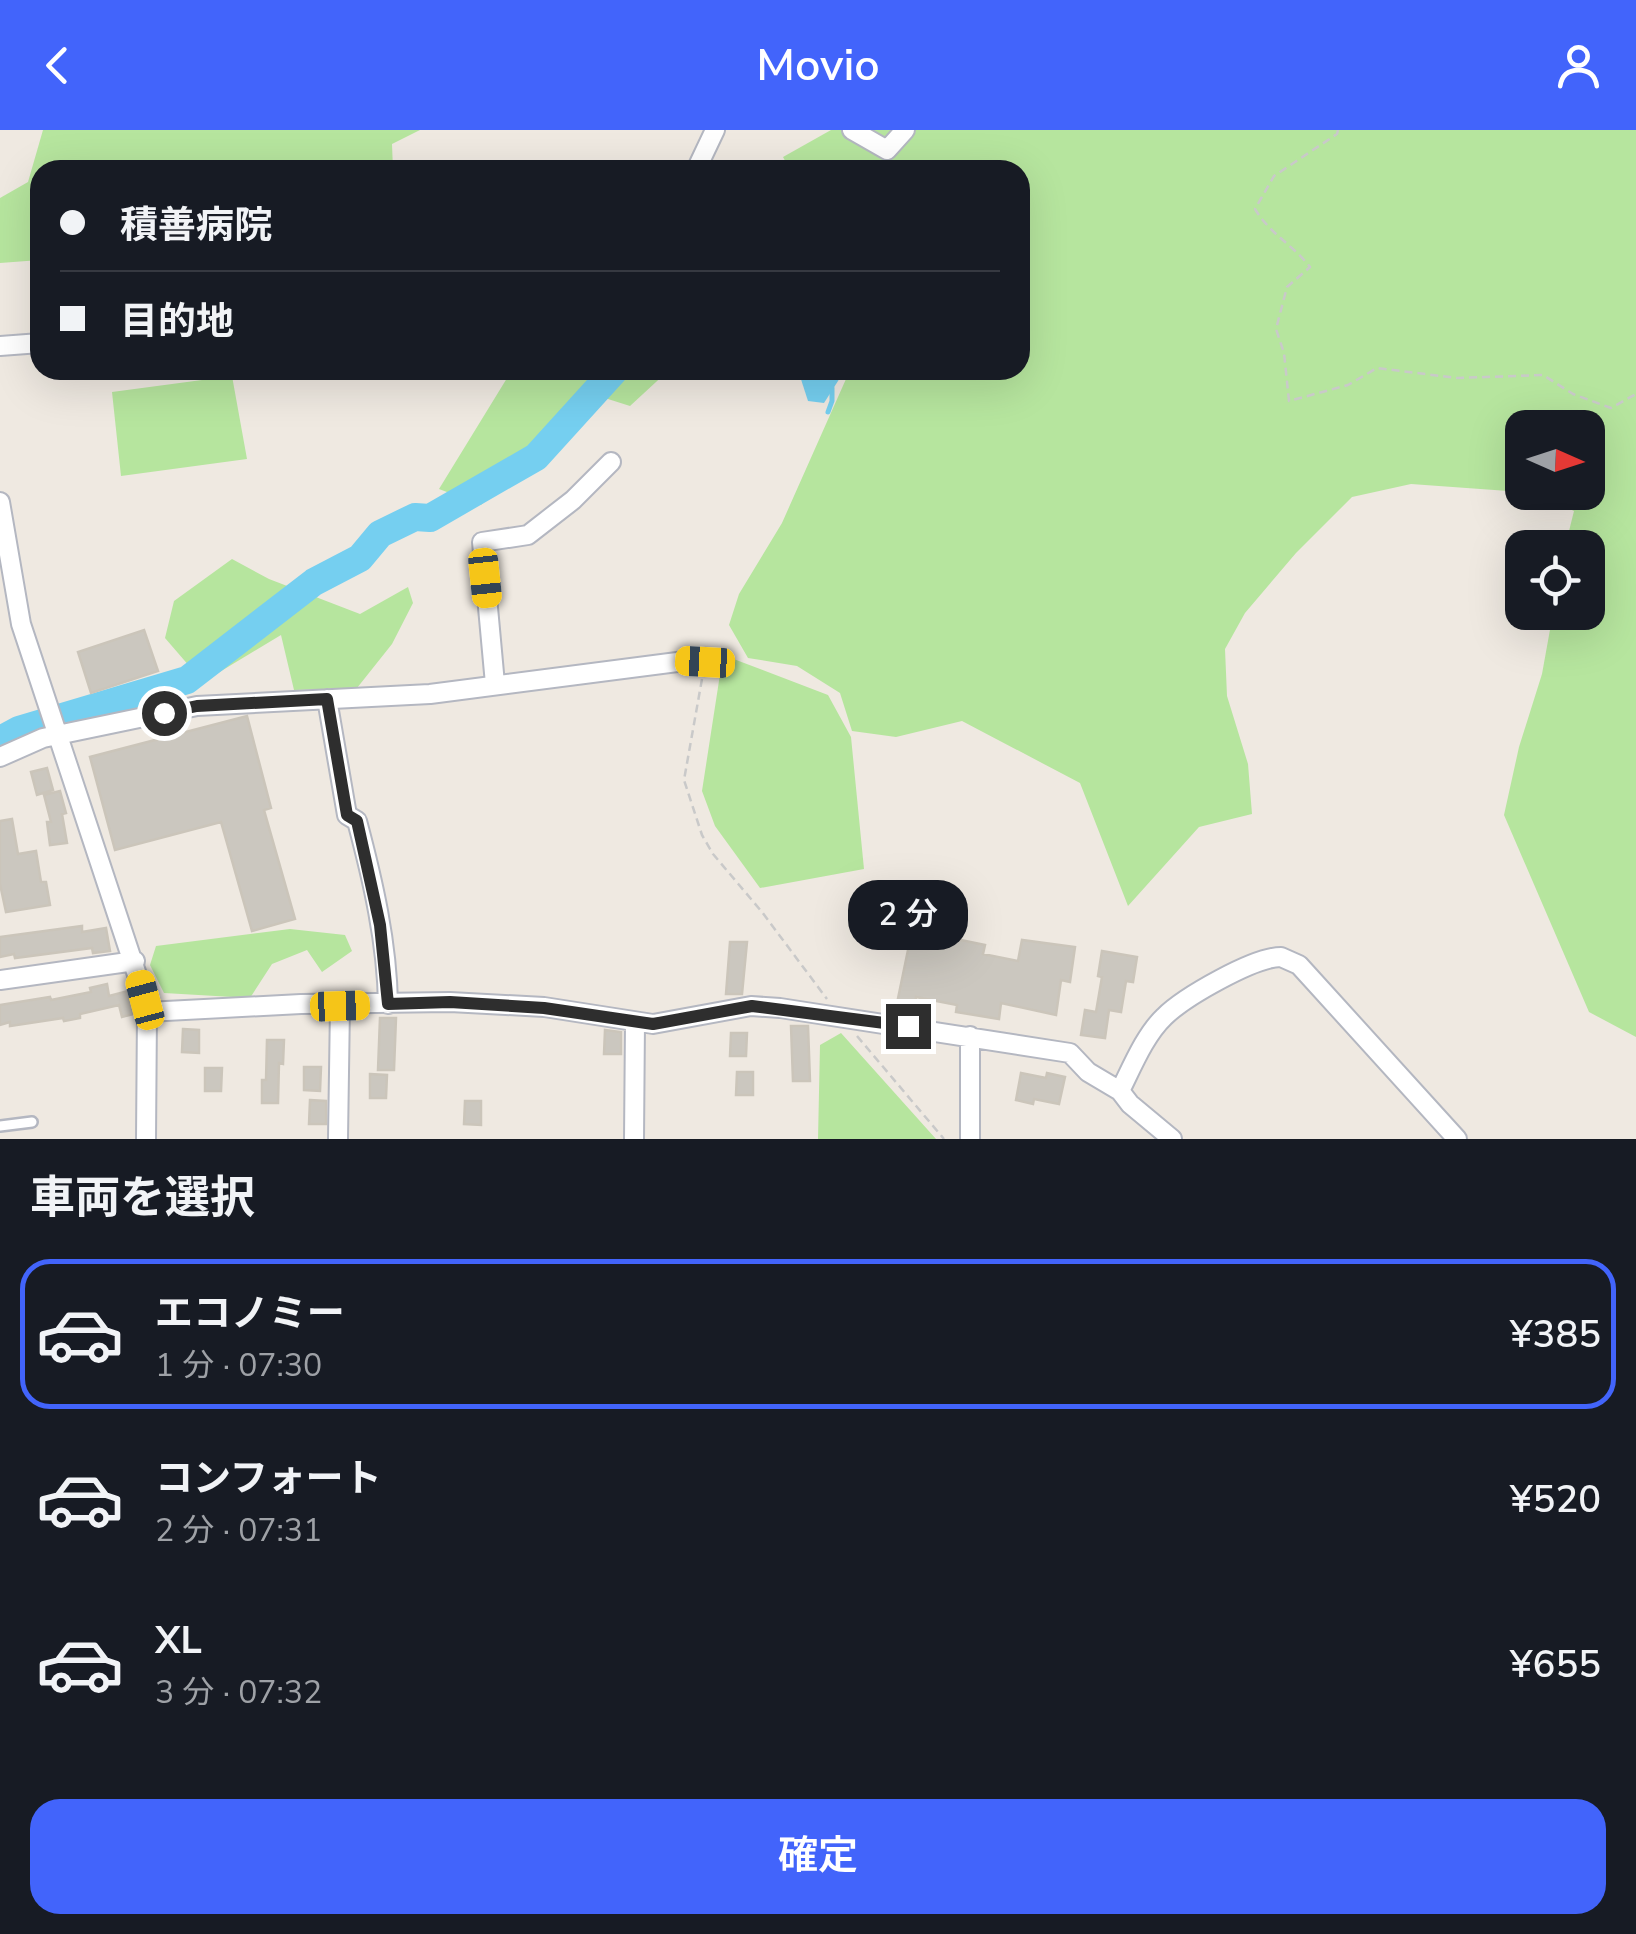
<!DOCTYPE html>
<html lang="ja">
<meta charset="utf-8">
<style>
:root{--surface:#171b24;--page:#20242c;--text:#f1f3f6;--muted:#9ea1a6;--line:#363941;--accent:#4264fb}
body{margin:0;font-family:"Nunito Sans","Noto Sans JP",sans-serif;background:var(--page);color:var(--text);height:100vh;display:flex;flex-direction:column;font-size:38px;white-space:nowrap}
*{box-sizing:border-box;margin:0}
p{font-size:32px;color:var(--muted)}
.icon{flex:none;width:55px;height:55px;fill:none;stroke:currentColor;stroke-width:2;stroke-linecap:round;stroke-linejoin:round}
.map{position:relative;height:1009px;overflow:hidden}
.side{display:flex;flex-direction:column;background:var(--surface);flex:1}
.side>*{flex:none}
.top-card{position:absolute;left:30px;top:30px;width:1000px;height:220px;border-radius:30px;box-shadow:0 10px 40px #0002;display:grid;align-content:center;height:220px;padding:0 30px;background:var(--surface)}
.needle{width:65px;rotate:93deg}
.controls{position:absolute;left:1505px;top:280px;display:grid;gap:20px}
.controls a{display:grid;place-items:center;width:100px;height:100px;border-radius:20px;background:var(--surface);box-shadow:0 10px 40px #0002;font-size:50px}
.end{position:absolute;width:45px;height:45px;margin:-22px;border:12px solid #2e2e2e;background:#fff;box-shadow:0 0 0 5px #fff}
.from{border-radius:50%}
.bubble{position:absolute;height:70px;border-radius:30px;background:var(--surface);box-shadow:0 10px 40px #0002;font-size:32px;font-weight:600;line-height:70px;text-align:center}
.car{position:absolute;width:30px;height:60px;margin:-30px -15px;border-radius:12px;box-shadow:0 0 8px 2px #0007;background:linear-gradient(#f5c518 24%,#345 0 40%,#f5c518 0 76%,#345 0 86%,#f5c518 0)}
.top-card b{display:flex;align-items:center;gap:35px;height:95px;font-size:38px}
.top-card b+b{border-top:2px solid var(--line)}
.top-card i{width:25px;height:25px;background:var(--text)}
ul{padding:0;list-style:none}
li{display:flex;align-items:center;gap:30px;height:150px;margin:0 20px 15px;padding:0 10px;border:5px solid transparent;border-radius:30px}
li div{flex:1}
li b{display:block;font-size:38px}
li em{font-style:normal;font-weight:600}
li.active{border-color:var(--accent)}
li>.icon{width:90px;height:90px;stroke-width:1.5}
h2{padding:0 30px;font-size:45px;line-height:120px}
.action{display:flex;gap:20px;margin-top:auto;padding:20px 30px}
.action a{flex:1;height:115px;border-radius:30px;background:var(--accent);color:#fff;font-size:40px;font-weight:600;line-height:115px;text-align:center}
header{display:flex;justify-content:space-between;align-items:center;height:130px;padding:0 30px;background:var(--accent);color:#fff;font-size:45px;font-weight:600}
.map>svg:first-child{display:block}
.green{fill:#b6e59e}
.water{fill:#75cff0}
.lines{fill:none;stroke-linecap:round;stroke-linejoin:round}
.stream{stroke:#75cff0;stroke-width:5}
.river{stroke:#75cff0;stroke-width:28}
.building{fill:#cbc7bf;stroke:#cbc5ba;stroke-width:2.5}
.lane-casing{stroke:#b4b7c1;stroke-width:14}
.street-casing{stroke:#b4b7c1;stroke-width:22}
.path{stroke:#c9c9c9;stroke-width:2.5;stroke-dasharray:8 5;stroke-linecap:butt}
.lane{stroke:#fff;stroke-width:9}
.street{stroke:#fff;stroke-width:18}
.route{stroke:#2e2e2e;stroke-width:12}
</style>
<header><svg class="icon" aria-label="back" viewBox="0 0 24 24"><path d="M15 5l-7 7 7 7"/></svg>Movio<svg class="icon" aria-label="person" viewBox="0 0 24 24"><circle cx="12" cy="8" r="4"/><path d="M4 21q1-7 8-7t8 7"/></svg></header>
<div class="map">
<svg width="1636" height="1009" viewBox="0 0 1636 1009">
<rect width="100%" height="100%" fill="#efe9e1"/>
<path class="green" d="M43,0h377l-28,14 1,26h-353v90l-40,3v-65l28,-16z
M831,0h805v907l-47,-25 -85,-197 15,-68 23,-73 11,-61 35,-1v-64l-23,-1 9,-36 -36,-17 -13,-1 63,-1v-64h-66v64l-111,-8 -59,13 -56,56 -51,60 -20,36 2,47 21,68 4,50 -53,13 -71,79 -48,-123 -118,-62 -66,16 -44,-6 -12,-38 -43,-27 -49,-8 -19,-33 10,-31 43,-71 68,-153h170v-200h-230l-7,-13z
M512,240h157l-39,36 -41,-13 -108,112 -42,-16z
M232,246l15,83 -126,17 -9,-84z
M232,429l37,20 91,35 48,-27 5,16 -21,41 -35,44 -63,2 -13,-55 -78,47 -38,-44 9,-37z
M723,525l105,40 23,42 13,132 -104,19 -45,-62 -13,-35z
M290,799l55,6 7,16 -30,21 -15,-22 -35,14 -22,34 -86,-5 -14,-28 6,-19z
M841,903l95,106h-118l2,-94z"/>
<path class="water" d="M798,240h47l-21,33 -16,-2z"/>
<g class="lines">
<path class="stream" d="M828,282l4,-11v-13"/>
<path class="river" d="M0,610l19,-10 168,-50 127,-98 46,-24 20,-24 35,-17 15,1 106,-61 79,-87"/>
</g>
<path class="building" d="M144,500l14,41 -67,22 -13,-41z
M247,586l24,92 -7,2 31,109 -43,12 -31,-109 -106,28 -25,-93z
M47,638l6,22 -16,5 -6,-23z
M60,661l6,22 -4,1 5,29 -17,2 -3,-23h4l-7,-27z
M12,689l6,35 18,-3 5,31h5l4,23 -44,7 -6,-28v-63z
M914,791l43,9 -1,9 29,6 -2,9 35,7 4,-21 53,7 -5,35 -9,-2 -5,35 -55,-12 -2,16 -43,-7 1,-7 -41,-8 -3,19 -18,-3z
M82,796v6l24,-4 4,23 -17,2 -1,-5 -77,10 -1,-4 -14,3v-20z
M730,812h17l-5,52h-16z
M1102,821l35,6 -4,25 -7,-1 -5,31 -12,-2 -4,28 -24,-3 4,-25 11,2 6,-35 -4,-1z
M107,854l2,12 19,-5 5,23 -11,3 -3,-12 -39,9v4l-16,3 -1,-3 -53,8v-4l-10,3v-20l50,-8 1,3 40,-8 -1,-4z
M380,888h16l-2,52h-16z
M791,896h17l2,55h-17z
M183,899l16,1v23l-17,-1z
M605,900l16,2v22h-17z
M731,903h16l-1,23h-16z
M267,910h17l-1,24 -4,-1 -1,40h-16v-23h4z
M304,937h17l-1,24 -16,-1z
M205,938h17l-1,23h-16z
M737,942h16v23h-17z
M1021,943l25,5 1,-5 18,4 -6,27 -25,-5 -1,5 -17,-4z
M370,944l17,1 -1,23h-16z
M310,970l16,1v23h-17z
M465,971h16v24l-17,-1z"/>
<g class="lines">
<defs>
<path id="lane" d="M0,996l32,-4"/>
<path id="street" d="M852,0l35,20 18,-20
M696,40l19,-40
M0,216l40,-3
M0,372l21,122 124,375 2,13 -1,127
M495,554l-13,-142 46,-7 45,-35 38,-38
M327,569l20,116 10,6c16,60 30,121 31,183
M0,627l43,-19 154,-32 233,-12 255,-33 20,2
M0,850l135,-19
M147,882l154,-8 149,-2 94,5 109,17 98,-18 29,2 290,45 18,19 32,19 10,13 42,35
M1120,961c12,-24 25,-56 44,-74 20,-20 90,-60 117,-60l18,8 158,174
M338,1009l2,-133
M634,1009l1,-117
M970,1009v-103"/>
</defs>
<use href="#lane" class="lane-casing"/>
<use href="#street" class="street-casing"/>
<path class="path" d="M1338,0l-1,4 -63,42 -19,33c15,25 37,35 55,58l-23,20 -11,42 8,24 5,48 59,-16 29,-17 80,10 86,-3 30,19 38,14 25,-14
M702,549l-18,101 18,55 11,19 49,58 65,87
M857,906l87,103"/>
<use href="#lane" class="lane"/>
<use href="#street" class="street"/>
</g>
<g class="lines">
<path class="route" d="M164,583l33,-7 130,-7 20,116 10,6 23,104 8,79 62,-2 94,6 109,16 99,-18 156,20"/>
</g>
</svg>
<div class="controls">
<a><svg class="needle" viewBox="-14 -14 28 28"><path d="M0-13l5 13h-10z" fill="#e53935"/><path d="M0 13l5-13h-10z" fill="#9ea1a6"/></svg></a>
<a><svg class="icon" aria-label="locate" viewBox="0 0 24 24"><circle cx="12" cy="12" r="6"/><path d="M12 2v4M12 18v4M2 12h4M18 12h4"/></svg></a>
</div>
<i class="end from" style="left:164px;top:583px"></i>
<i class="end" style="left:908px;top:896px"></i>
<div class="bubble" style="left:848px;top:750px;width:120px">2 分</div>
<i class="car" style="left:485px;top:448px;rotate:174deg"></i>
<i class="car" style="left:705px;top:532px;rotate:273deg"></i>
<i class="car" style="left:145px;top:870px;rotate:345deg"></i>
<i class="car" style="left:340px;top:876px;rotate:88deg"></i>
<div class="top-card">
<b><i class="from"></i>積善病院</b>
<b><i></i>目的地</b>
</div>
</div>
<section class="side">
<h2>車両を選択</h2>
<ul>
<li class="active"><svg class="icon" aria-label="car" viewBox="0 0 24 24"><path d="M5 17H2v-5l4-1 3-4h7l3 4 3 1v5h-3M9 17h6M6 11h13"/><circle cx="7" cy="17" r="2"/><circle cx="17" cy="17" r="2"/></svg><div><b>エコノミー</b><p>1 分 · 07:30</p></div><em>¥385</em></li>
<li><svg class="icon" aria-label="car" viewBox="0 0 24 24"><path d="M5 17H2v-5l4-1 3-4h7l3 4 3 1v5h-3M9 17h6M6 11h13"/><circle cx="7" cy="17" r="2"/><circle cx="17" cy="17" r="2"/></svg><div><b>コンフォート</b><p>2 分 · 07:31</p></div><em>¥520</em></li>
<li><svg class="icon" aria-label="car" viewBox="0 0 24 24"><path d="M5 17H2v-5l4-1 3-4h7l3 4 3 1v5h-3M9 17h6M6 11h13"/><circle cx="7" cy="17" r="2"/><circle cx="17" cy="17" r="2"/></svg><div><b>XL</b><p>3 分 · 07:32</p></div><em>¥655</em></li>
</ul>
<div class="action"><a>確定</a></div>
</section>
